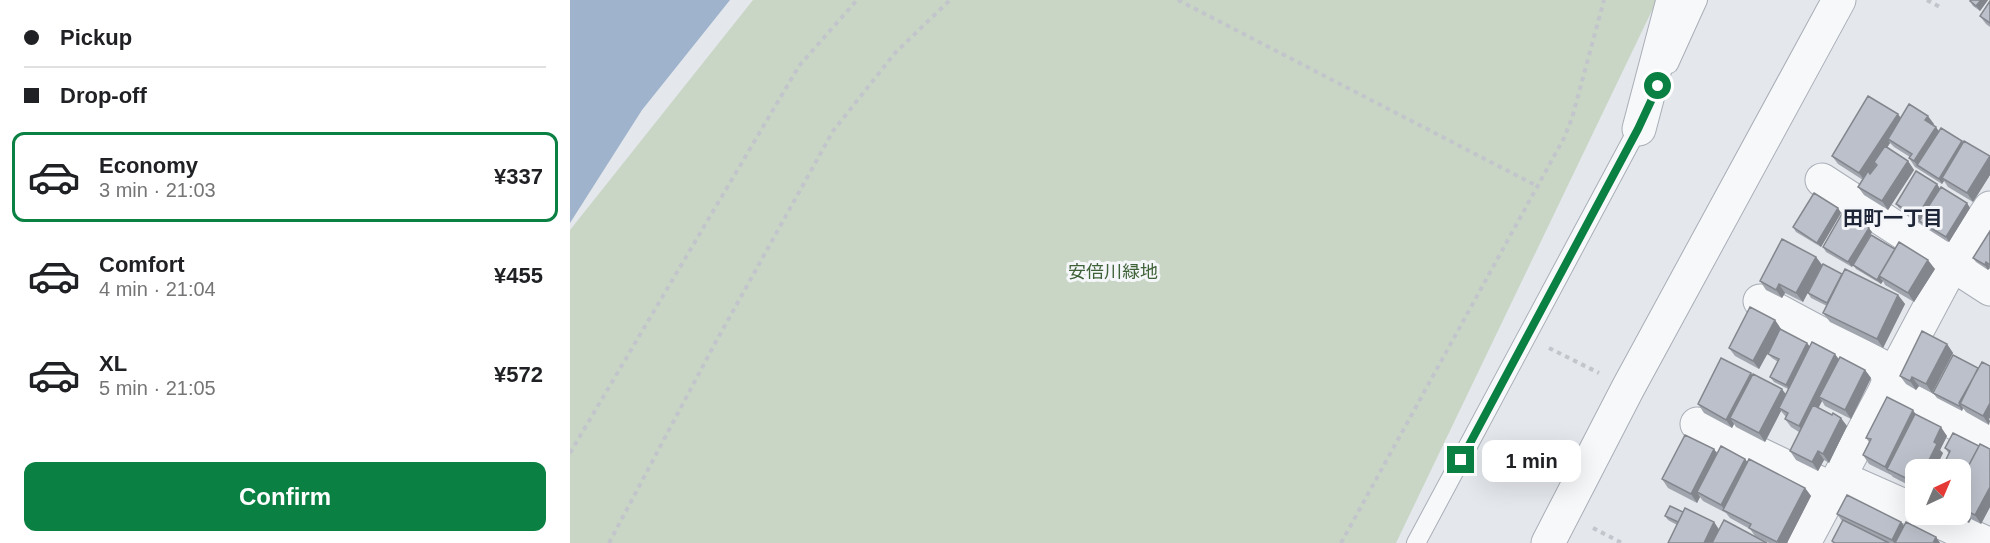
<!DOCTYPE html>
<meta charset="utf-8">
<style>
:root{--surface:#fff;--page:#f2f2f2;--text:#202124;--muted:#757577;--line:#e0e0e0;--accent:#0b8043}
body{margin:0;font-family:Arial,"Noto Sans JP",sans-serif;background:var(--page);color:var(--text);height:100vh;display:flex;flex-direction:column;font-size:22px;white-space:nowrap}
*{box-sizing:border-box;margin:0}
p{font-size:20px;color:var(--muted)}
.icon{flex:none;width:33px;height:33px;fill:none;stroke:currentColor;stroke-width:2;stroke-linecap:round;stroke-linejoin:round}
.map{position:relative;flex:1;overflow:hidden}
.sheet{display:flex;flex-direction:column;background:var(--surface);width:570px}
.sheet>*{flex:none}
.banner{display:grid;align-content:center;height:132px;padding:0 24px;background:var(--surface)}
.needle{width:39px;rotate:44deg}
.buttons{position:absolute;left:1335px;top:459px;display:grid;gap:12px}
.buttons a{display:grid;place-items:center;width:66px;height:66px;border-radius:12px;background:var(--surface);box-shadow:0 6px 24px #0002;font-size:30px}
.end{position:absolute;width:27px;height:27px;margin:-14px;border:8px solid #0b8043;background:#fff;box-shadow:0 0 0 3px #fff}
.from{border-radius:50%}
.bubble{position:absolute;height:42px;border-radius:12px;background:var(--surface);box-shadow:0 6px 24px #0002;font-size:20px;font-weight:700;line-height:42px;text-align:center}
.banner b{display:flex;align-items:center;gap:21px;height:57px;font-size:22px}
.banner b+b{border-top:2px solid var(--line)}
.banner i{width:15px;height:15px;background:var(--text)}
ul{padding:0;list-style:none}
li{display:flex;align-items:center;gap:18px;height:90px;margin:0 12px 9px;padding:0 12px;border:3px solid transparent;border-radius:12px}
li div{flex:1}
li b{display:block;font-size:22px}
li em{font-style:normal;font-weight:700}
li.current{border-color:var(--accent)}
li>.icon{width:54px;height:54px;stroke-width:1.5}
.button{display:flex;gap:12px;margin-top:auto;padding:12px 24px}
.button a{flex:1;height:69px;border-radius:12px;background:var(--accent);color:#fff;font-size:24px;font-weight:700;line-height:69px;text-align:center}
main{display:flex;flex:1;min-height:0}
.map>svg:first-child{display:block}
.green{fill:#c9d6c5}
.water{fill:#9fb4cc}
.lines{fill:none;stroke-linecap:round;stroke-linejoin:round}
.lane-casing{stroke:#a9aeb7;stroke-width:20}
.street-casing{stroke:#a9aeb7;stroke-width:35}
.path{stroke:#c2c5cb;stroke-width:4;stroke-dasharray:4.5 4.5;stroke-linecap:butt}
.lane{stroke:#f7f8fa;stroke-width:18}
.street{stroke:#f7f8fa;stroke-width:33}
.wall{fill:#a1a5ae}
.shaded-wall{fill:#83868d}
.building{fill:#bbc0ca;stroke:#83868d;stroke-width:1.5}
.route{stroke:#0b8043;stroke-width:8}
.labels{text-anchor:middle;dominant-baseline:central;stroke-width:6;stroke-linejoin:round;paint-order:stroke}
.park-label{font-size:18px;fill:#3f6138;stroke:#f4f6f9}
.neighbourhood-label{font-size:20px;font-weight:bold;fill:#1d2536;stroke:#f4f6f9}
</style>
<main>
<section class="sheet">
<div class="banner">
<b><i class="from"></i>Pickup</b>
<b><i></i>Drop-off</b>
</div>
<ul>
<li class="current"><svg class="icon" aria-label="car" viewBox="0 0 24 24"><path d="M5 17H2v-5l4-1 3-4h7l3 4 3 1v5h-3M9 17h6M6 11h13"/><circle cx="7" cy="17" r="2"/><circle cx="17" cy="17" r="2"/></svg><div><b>Economy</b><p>3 min · 21:03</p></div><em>¥337</em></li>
<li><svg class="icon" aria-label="car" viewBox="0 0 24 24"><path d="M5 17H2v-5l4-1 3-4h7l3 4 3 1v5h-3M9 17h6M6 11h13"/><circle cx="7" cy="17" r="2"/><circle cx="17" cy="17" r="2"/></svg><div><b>Comfort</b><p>4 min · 21:04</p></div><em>¥455</em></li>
<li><svg class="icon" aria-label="car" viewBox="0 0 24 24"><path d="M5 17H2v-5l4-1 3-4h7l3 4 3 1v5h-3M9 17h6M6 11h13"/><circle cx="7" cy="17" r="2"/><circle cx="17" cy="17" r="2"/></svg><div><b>XL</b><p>5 min · 21:05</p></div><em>¥572</em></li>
</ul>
<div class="button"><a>Confirm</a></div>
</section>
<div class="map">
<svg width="1420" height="543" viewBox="0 0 1420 543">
<rect width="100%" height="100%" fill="#e4e7ec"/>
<path class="green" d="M183,0h904l-261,543h-826v-313z"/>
<path class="water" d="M0,0h160l-88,110 -72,113z"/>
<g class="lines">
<defs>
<path id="lane" d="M1099,64l29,-64
M846,543l226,-422"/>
<path id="street" d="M1069,129l34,-129
M1252,180l168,109
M1190,301l134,72
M1316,388l104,53
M1127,424l135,65
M1269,477l77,34
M1353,514l63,29
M978,543l80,-155 211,-388
M1234,543l148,-278 38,-57"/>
</defs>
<use href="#lane" class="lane-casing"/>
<use href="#street" class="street-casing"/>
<path class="path" d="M608,0l359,186
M1357,0l13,7
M979,348l50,25
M0,453l229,-387 58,-66
M1023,528l29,15
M39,543l104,-196 120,-216 62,-78 55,-53
M771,543l223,-405 8,-20 32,-118"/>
<use href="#lane" class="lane"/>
<use href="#street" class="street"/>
</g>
<path class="wall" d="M1418,0l-8,11 -7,-5 -3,-5z
M1420,1v26l-4,-3 -6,-8z
M1328,114l2,4 34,6 -1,1 6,6 23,10 1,2 27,13v19l-17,27 -25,-15 -4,-6 -2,3 -27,-17 -6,-9 1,-1 -16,-10 -4,-4 -3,5 21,13 6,9 -26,40 -24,-15 -6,-8 5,-7 -25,-16 -6,-8z
M1367,184l3,5 27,14 3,5 -21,34 -26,-16 -3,-5 -21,-13 -3,-4z
M1268,208l3,5 -20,34 -25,-15 -3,-5z
M1420,231v36l-2,3 -12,-8 -3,-4z
M1302,232l-20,35 -26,-15 -3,-5z
M1325,249l40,20 -21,33 -29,-17 -2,-4 -2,3 -25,-15 -3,-4z
M1246,257l6,8 -19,37 -18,-9 -3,5 -16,-8 -6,-9z
M1273,274l55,21 7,9 -22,44 -53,-26 -7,-9 4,-7 -16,-8 -3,-5z
M1205,320l6,9 -22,40 -24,-13 -6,-8z
M1237,343l3,4 55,23 6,8 -20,41 -26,-13 -3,-5 -4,7 29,18 -18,37 -5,-3 -6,11 -22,-11 -6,-9 9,-19 -8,-5 -6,-8 1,-2 -5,-6 -16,31 -29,-15 -2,-3 -2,4 -28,-15 -6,-9 54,-28 34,18 2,-5 -14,-7 -4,-5 8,-15 -6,-4 -4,-4z
M1377,344l6,9 -21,40 -13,-7 -3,4 -10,-6 -6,-8z
M1420,366l-1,59 -23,-13 -3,-4 -1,3 -25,-13 -4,-5 45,-25z
M1347,415l30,21 -7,14 3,3 -7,14 -20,3v19l-23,-12 -2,-2 -22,-11 -6,-9 6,-13 -3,-4z
M1409,446l11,3v58l-9,17 -10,-5 -2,4 -18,-9h9v-44l-15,-22z
M1144,449l3,5 28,5 3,4 57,25 6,8 -24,47h-18l-14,-7 -5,-7 -20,-11 -4,-5 -23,-12 -3,-4 -3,6 -29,-15 -6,-9z
M1113,512l31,10 5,8 -42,-5 -9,-5 -3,-4z
M1267,514l64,8 3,4 32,11 4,6h-107l-1,-2 10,-20z"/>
<path class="shaded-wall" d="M1411,0h7l-8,11 -4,-5z
M1328,114l6,8 -16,17 2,4 -14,21 -2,-2 2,3 -11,16 -6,-8z
M1358,116l6,8 -3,5 -6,-9z
M1366,127l6,9 -25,29 -3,-4z
M1392,141l3,5 -23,32 2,3 -2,3 -3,-5z
M1420,157v18l-17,27 -6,-9z
M1338,161l6,9 -26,40 -6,-9z
M1367,184l3,5 -19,32 -4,-4z
M1397,203l3,5 -21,34 -3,-5z
M1268,208l3,5 -20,34 -4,-4z
M1299,228l3,4 -20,35 -4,-5z
M1246,257l6,8 -19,37 -7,-9z
M1358,260l7,9 -21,33 -6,-9z
M1416,262l4,5 -2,3 -3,-5z
M1309,277l4,4 -2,3 -4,-4z
M1209,284l6,9 -3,5 -6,-8z
M1328,295l7,9 -22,44 -6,-9z
M1205,320l6,9 -22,40 -6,-8z
M1237,343l4,5 -21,42 -4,-5z
M1377,344l6,9 -21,40 -6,-9z
M1265,354l6,8 -22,35 3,4 -17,34 -6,-9z
M1295,370l6,8 -20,41 -6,-9z
M1181,373l6,9 -27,36 4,6 -2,4 -6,-8z
M1342,377l7,9 -3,4 -6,-9z
M1212,389l6,8 -9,11 2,3 -16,31 -6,-9z
M1420,403v16l-2,-2 2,4 -1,4 -6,-9z
M1390,404l3,4 -1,3 -3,-5z
M1343,410l6,9 -32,50 4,6 -6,-8z
M1271,418l6,8 -18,37 -6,-9z
M1371,427l6,9 -7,14 3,3 -8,17h-11l10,-28z
M1144,449l6,9 -23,34 3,5 -3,6 -6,-9z
M1248,451l6,9 -6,11 -6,-9z
M1175,459l6,8 -26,43 -4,-5z
M1420,487v20l-9,17 -6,-9z
M1235,488l6,8 -24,47h-9l-1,-1z
M1395,510l6,9 -2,4 -6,-8z
M1144,522l6,9 -6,12h-10z
M1331,522l6,8 -6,13h-7l-2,-3z
M1366,537l4,6h-7z"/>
<path class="building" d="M1401,0h10l-5,6 -6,-5z
M1420,1v22l-10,-7z
M1298,96l30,18 -39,59 -27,-17z
M1339,104l19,12 -3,4 11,7 -22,34 -5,-3 3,-4 -24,-15z
M1371,128l21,13 -23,38 -22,-14z
M1394,141l26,15 -23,37 -25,-15z
M1315,146l23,15 -26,40 -24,-14 10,-16 2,3 7,-9 -3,-3z
M1346,171l21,13 -20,33 -21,-13z
M1371,187l26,16 -21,34 -27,-16z
M1244,193l24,15 -21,35 -24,-16z
M1273,212l26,16 -21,34 -25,-15z
M1420,231v34l-4,-3 -1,3 -12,-7z
M1301,235l24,14 -18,31 -24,-15z
M1212,239l34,18 -20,36 -17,-9 -3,6 -16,-9z
M1329,242l29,18 -20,33 -29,-17z
M1253,264l19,10 -15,29 -19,-10z
M1275,269l53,26 -21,44 -54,-26z
M1180,307l25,13 -22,41 -24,-13z
M1210,329l27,14 -21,42 -16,-8 9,-18 -11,-5z
M1352,331l25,13 -21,40 -14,-7 -2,4 -10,-5z
M1242,342l23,12 -36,72 -14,-7 3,-6 -9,-5z
M1383,355l25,13 -19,38 -26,-13z
M1270,357l25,13 -20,40 -26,-13z
M1151,358l30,15 -25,47 -28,-16z
M1412,362l8,4v37l-7,13 -24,-13z
M1183,374l29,15 -23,44 -29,-15z
M1317,397l26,13 -28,57 -22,-12 8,-16 -5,-1z
M1243,405l19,10 1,-2 8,5 -18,36 -5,-3 -6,11 -22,-11z
M1345,414l26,13 -7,15 3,2 -13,26h-8v13l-29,-14z
M1383,433l26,13 -19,36v-12h-19l9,-19 -5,-3z
M1115,435l29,14 -23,45 -29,-15z
M1410,444l10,5v38l-15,28 -10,-5 -2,5 -3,-1v-32z
M1151,446l24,13 -24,46 -24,-13z
M1179,459l56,29 -28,54 -28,-14 2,-4 -28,-14z
M1277,495l54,27 -9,18 -55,-26z
M1100,506l13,6 -5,10 -13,-6z
M1115,508l29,14 -10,21h-36z
M1154,520l43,23h-55z
M1273,520l46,23h-54l-3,-2z
M1336,522l30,15 -3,6h-38z"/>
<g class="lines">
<path class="route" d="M891,460l177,-331 20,-43"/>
</g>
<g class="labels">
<g class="park-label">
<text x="543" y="272">安倍川緑地</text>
</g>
<g class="neighbourhood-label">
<text x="1323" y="218">田町一丁目</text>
</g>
</g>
</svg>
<div class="buttons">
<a><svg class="needle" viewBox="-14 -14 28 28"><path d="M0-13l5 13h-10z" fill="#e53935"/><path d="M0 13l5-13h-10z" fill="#757577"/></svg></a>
</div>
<i class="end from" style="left:1088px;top:86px"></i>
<i class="end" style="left:891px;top:460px"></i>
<div class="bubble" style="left:912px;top:440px;width:99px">1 min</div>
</div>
</main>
